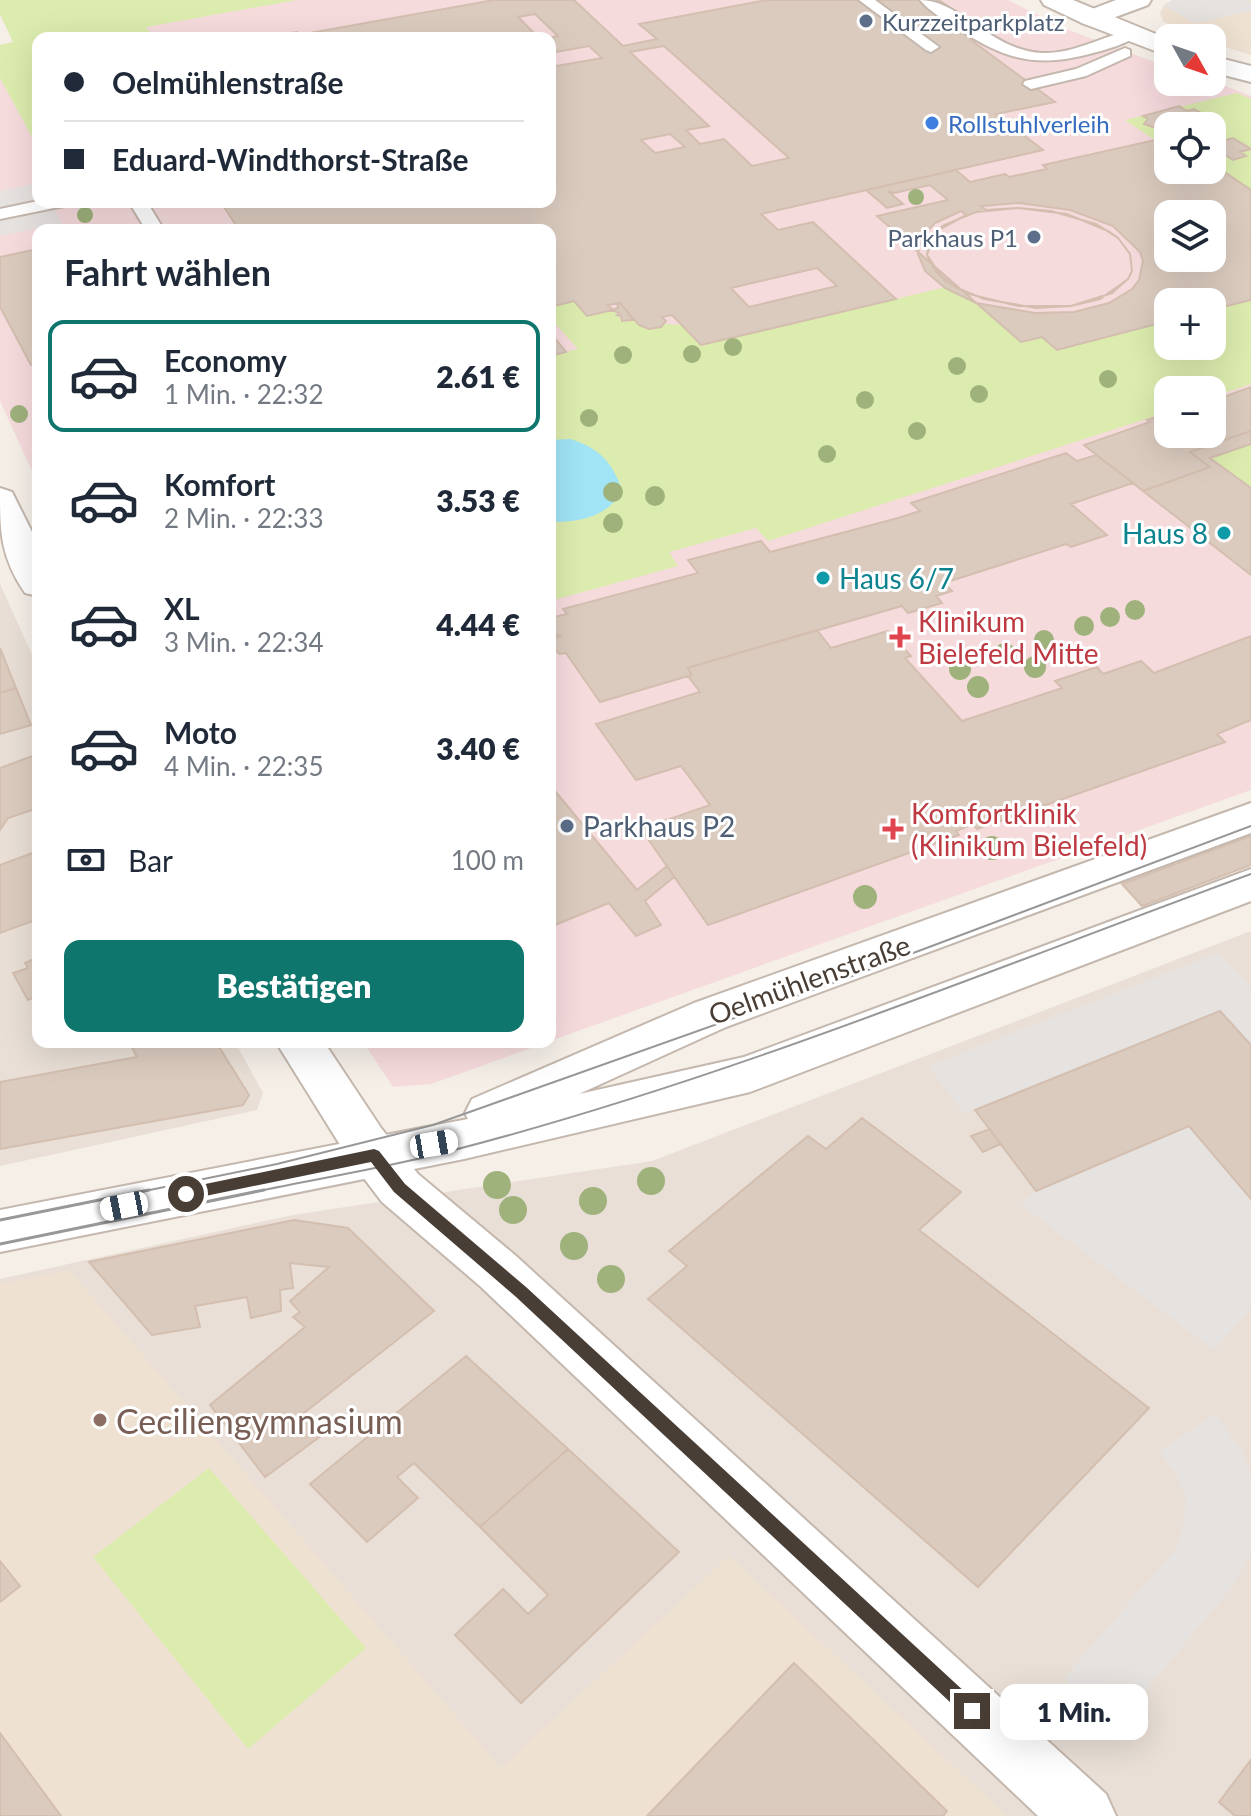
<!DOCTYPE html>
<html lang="de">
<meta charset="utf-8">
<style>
:root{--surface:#fff;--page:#f2f2f3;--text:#1f2937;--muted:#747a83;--line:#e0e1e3;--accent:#0f766e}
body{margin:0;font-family:Lato,sans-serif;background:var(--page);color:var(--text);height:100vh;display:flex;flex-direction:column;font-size:30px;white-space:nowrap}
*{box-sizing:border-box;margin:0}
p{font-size:26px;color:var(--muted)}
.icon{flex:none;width:44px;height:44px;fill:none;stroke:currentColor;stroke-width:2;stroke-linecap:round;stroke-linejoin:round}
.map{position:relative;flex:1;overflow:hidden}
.drawer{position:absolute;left:32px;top:224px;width:524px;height:824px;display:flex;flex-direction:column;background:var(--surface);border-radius:16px;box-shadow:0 8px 32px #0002}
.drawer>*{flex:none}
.guide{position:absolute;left:32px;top:32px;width:524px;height:176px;border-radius:16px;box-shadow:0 8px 32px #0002;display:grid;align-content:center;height:176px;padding:0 32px;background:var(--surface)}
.needle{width:52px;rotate:130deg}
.buttons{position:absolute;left:1154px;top:24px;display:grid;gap:16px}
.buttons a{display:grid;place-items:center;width:72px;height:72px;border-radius:16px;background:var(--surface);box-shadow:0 8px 32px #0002;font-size:40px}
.end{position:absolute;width:36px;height:36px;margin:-18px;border:10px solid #493e36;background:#fff;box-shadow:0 0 0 4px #fff}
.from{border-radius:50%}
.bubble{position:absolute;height:56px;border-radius:16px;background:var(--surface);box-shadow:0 8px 32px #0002;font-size:26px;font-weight:800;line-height:56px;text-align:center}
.car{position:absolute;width:24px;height:48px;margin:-24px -12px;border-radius:10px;box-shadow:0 0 6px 2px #0007;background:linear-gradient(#fff 24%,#345 0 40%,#fff 0 76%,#345 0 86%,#fff 0)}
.guide b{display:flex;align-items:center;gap:28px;height:76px;font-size:30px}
.guide b+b{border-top:2px solid var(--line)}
.guide i{width:20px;height:20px;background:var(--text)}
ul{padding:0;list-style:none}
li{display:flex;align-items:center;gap:24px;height:112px;margin:0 16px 12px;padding:0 16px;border:4px solid transparent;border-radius:16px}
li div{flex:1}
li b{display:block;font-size:30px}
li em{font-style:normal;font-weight:800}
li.on{border-color:var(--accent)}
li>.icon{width:72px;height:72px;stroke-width:1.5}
h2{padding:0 32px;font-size:36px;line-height:96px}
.pay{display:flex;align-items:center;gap:20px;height:88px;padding:0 32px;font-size:30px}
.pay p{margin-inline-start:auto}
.primary-button{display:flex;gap:16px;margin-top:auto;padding:16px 32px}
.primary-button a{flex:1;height:92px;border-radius:16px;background:var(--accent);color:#fff;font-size:32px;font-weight:800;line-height:92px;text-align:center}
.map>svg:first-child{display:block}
.residential{fill:#e9dfd6}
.education{fill:#efe1d1}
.medical{fill:#f6dbdd;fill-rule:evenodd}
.green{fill:#dcecae}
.parking{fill:#e6e2e0}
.water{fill:#a0e4f6}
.building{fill:#dbcbbf;stroke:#d3beaf;stroke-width:2;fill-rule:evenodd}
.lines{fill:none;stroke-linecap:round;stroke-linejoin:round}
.service-casing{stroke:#c4b7ad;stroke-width:4}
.minor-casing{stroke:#c4b7ad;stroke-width:4}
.tertiary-casing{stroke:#c4b7ad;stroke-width:4}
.service{fill:#fff;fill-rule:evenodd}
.minor{fill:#fff;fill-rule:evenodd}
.tertiary{fill:#fff;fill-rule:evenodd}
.tram-far1{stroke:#989898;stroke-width:2}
.tram{stroke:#989898;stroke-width:3}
.tree{fill:#9fb27c}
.route{fill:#493e36}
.service-dot{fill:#5c6f8a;stroke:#fff;stroke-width:3}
.shop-dot{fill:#3f7fe0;stroke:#fff;stroke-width:3}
.culture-dot{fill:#0f9aa8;stroke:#fff;stroke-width:3}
.health-dot{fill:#e0444e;stroke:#fff;stroke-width:3}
.education-dot{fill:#8d6e63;stroke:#fff;stroke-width:3}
.labels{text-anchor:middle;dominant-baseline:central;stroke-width:6;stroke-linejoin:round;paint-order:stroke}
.far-service-label{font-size:24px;fill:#4e5e75;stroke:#fff;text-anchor:start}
.far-shop-label{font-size:24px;fill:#366cbe;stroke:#fff;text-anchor:start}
.culture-label{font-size:28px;fill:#0d838f;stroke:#fff;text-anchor:end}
.health-label{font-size:28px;fill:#be3a42;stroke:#fff;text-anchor:start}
.service-label{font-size:28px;fill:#4e5e75;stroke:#fff;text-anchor:start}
.street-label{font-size:28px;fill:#493e36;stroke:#fff}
.near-education-label{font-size:34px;fill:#785e54;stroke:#fff;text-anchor:start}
</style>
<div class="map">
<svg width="1251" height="1816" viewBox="0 0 1251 1816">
<rect width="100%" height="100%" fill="#f5efe8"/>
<path class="residential" d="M0,584l38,84v374h197l28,51 -6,17 -257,56z
M1251,931v885h-1251v-537l293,-64 359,-54z"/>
<path class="education" d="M1173,0h78v55l-39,-12v-5l-27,-4 -22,-13 -3,-8 5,-9z
M69,1270l432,498 228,-212 278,260h-1007v-532z"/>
<path class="medical" d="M0,0h1008l58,29 102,38v15l44,-1 39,15v694l-701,251v-811h-512v254l-38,-83v-356l13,-3 -13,-28zM38,38h512v164h-512zM1168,126h44v44h-44zM1168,214h44v44h-44zM1168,302h44v44h-44zM1168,390h44v44h-44z
M363,1042h185l-117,42 -38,3z"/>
<path class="green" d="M0,0h297l-151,27 8,11h-116v110l-38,-70v-33l13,-3 -13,-28z
M1237,93l14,6v91l-25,-17 -18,4 -11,-7h15v-44h-44v23l-43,-29z
M955,285l66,57 21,-5 15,13 111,-29v25h44v-44h-16l19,-5 12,9 24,-6v84l-39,13v-7h-44v22l-400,129 -12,-13 -87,24 9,14 -128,35v-245l28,-7 -28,-31v-11l24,-6 13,15 26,-6 10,12 12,-2 14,9 17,-5 16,1 19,20z
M1251,444v43l-40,-29z
M209,1468l157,180 -118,101 -155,-192z"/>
<path class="parking" d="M1173,0h74l4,3v8l-56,12 -31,-17z
M38,183v19h12l12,21 -62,13v-45z
M1219,953l32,34v58l-31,-34 -256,103 -35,-48z
M1189,1126l62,73v110l-37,41 -193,-146 15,-13z
M1215,1414l28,39 8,22v80l-20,33 -114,137 -53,-47 111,-128 8,-24 3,-27 -9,-24 -17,-23z"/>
<path class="water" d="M571,439c29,10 41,23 51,51 -14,28 -44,32 -72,32v-82z"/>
<path class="building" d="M494,0h80l49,46 34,-7 -18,-15 128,-24h172l51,36 -19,4 84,62 -59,12 47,36 -282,64 17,16 35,-8 83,77 -195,46 -29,-30 -10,2 4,4 -5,6 -12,2 -10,-4 -19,-22 -12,2 5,5 -26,6 -13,-15 -24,6v-77h-133l-3,-4 -19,4h-156l-17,-26 328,-2v-135l52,-9 -13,-12 -39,7 -1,-15 9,-2 -23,-22 -17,3 21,21h-257l-2,-3 17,-3 2,3zM664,46l125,112 -37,8 -28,-27 -24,5 -14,-14 23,-4 -79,-74zM670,134l15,13 -30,6 -14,-13zM817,268l20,18 -88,21 -18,-19z
M1179,106l8,5 7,-2 11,6 -7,2 7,5 -6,1 4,3h-35v6l-24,-8 4,-5 -5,-3z
M1212,131l14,9 7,-2 18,11 -11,3 6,4 -13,4 -6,-4 -12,4 -3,-2z
M1155,140l13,9v21h29l11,7 18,-4 25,17v110l-24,6 -12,-9 -19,5h-28v19l-111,29 -15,-13 -21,5 -144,-126 71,-16 -18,-15 -36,8 -6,-2 15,13 -16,4 -21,-18 90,-20 14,12 35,-8 4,3 38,-8 -4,-4zM1168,214h44v44h-44z
M1019,203l51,7 43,16 27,26 3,9 -4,19 -7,9 -23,14 -35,9 -39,1 -59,-10 -31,-15 -20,-17 -7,-17 3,-17 14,-14 26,-12 5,4 -31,17 -8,23 17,25 25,14 49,12h53l41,-13 16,-14 4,-8 -2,-17 -12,-16 -22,-14 -45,-13 -33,-3 -32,2 -5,-4z
M1018,208l49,6 41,17 10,7 12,16 2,17 -4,8 -28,20 -29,7 -35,2 -52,-9 -29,-12 -19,-15 -9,-17 1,-8 7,-15 9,-7 32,-13z
M38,249v114l-7,2 -31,-58v-50z
M617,303l4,1 12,16 -11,1 -1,-5 -4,-1 2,-2 -7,-3 6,-2z
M550,332l16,20 -16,4z
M1251,387v44l-61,21 20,15 -64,23 -3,1 -59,-46 66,-23 -3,-2 21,-7v21h44v-33z
M1251,431v13l-41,14 41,30v87l-108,-84 67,-24 -20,-15z
M1066,453l11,8 19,-6 37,28 -62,21 36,31 -36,12 -5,-3 -122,39 8,8 -16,5 6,7 -34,10 -6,-7 -215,62 5,7 -92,27 -34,-49 -7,1 -9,-12v-3l12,-3 -5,-1 -7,-10v-7l17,-4 -4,-5 135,-36 -10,-13 73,-19 9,11 128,-34 22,-7 -9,-8z
M817,630l14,18 57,-17 23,25 -6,2 57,63 100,-33 -7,-7 42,-14 6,7 38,-13 13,12 97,-37v84l-34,14 8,8 -248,87 -4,-5 -17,7 3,4 -251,90 -67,-96 69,-24 -29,-39 -45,14 -40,-56 104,-32 -12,-16 4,-1 -5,-7z
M0,648l16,40 -16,5z
M16,688l15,37 -31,9v-41z
M38,754v54l-30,10 -8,12v-62z
M550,785l87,105 30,-24 7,11 -29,24 16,24 -25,11 -27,-33 -59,24z
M1251,836v29l-109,41 -20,-22z
M38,851v68l-38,14v-68z
M38,957v39l-10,4 -15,-27 15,-5 -3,-5z
M1220,1011l31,34v154l-62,-73 -153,65 -61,-81z
M129,1042h87l33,53 -6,10 -243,44v-67l137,-25z
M862,1118l99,74 -42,38 230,178 -171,179 -330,-288 39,-33 -18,-15 139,-115 18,13z
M990,1129l10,15 -17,8 -12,-16z
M294,1220l54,8 86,83 -130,102 21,20 -60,44 -55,-72 95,-78 -12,-10 7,-5 -10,-11 39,-34 -39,-4 3,25 -13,2 1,21 -30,7 -4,-21 -52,9 5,21 -48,8 -63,-73z
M466,1356l102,93 -88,78 -66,-64 -17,14 21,21 -51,44 -57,-58z
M568,1449l111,103 -158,151 -66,-68 48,-46 25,25 20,-19 -68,-68z
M0,1561l20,25 -20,16z
M794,1663l153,148 -4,5h-296z
M0,1733l61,83h-61z
M1251,1760v56h-16l-16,-14z"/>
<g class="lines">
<defs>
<path id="service" d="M859,0h16l64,47 -8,5 -5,-2z
M920,0c40,0 72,51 122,53 32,1 59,-16 89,-23l7,4c-10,10 -30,15 -45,19 -54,15 -87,8 -134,-24 -13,-8 -29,-17 -39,-29z
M1125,48l5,2v6l-44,20 -55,13 -8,-5 2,-3 51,-12z
M38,201l29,1 -3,4 -64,13v-10z
M129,202h18l17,28h-18z"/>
<path id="minor" d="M1116,0h35l-3,5 -57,21 -9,-3 -4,-5 4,-5z
M0,488l12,4 26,52v52l-13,-3c-25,-37 -25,-62 -25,-105z
M276,1042h48l57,86 37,46 98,82 590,538 10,22h-78l-558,-530 -98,-84 -35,-46z"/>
<path id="tertiary" d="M1041,0h32l95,39v17l-86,-33 -38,-18z
M1212,56l39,10v16l-39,-10z
M1251,803v30l-525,194 -147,67 165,-37 507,-188v32l-501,191 -286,67 -464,93v-42l468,-91 -3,-6 7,-14 222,-96z"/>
</defs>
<use href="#service" class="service-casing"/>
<use href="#minor" class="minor-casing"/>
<use href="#tertiary" class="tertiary-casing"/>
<use href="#service" class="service"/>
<use href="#minor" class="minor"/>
<use href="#tertiary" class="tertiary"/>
<path class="tram-far1" d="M140,1192l137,-28 156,-39 411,-146 407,-153
M254,1192c65,-14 132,-24 196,-41 272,-70 537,-180 801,-277"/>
<path class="tram" d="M0,1220l149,-30
M0,1244l264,-54"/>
</g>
<g class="tree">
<circle cx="916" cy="197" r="8"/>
<circle cx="85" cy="215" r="8"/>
<circle cx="733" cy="347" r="9"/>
<circle cx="692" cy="354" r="9"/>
<circle cx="623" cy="355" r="9"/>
<circle cx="957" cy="366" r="9"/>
<circle cx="1108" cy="379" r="9"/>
<circle cx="979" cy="394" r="9"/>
<circle cx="865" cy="400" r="9"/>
<circle cx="19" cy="414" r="9"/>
<circle cx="589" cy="418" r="9"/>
<circle cx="917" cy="431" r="9"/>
<circle cx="827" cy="454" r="9"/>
<circle cx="613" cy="492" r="10"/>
<circle cx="655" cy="496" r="10"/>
<circle cx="613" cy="523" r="10"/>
<circle cx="1135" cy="610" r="10"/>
<circle cx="1110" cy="617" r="10"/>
<circle cx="1084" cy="626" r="10"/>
<circle cx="1044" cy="640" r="10"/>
<circle cx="1005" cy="654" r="11"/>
<circle cx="1035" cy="667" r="11"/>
<circle cx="960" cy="669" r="11"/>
<circle cx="978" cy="687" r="11"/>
<circle cx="992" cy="848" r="12"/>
<circle cx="865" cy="897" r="12"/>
<circle cx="651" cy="1181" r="14"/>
<circle cx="497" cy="1185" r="14"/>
<circle cx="593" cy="1201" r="14"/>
<circle cx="513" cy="1210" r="14"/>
<circle cx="574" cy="1246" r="14"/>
<circle cx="611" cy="1279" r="14"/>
</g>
<path class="route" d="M374,1149l5,2 26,33 121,103 453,418 2,6 -2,6 -7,3 -6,-3 -451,-421 -121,-104 -23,-30 -185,38 -7,-6 7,-6z"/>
<g class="service-dot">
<circle cx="866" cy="21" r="8"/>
<circle cx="1034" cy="237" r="8"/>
<circle cx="567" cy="826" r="8"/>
</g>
<circle class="shop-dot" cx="932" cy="123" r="8"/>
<g class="culture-dot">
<circle cx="1224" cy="533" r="8"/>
<circle cx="823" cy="578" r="8"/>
</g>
<g class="health-dot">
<path d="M896 625h8v8h8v8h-8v8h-8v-8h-8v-8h8z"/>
<path d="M889 817h8v8h8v8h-8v8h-8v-8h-8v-8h8z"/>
</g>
<circle class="education-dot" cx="100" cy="1420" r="8"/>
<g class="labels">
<g class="far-service-label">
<text x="882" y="21">Kurzzeitparkplatz</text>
<text x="1018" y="237" text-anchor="end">Parkhaus P1</text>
</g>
<g class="far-shop-label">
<text x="948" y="123">Rollstuhlverleih</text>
</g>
<g class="culture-label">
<text x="1208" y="533">Haus 8</text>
<text x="839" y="578" text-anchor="start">Haus 6/7</text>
</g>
<g class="health-label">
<text x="918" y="621">Klinikum<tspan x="918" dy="32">Bielefeld Mitte</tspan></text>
<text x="911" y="813">Komfortklinik<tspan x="911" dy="32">(Klinikum Bielefeld)</tspan></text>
</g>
<g class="service-label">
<text x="583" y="826">Parkhaus P2</text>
</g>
<g class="street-label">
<text transform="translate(809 979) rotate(-20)">Oelmühlenstraße</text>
</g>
<g class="near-education-label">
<text x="116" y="1420">Ceciliengymnasium</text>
</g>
</g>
</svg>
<div class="buttons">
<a><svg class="needle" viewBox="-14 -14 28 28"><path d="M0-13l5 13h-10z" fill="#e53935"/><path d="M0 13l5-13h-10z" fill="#747a83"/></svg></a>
<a><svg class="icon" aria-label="locate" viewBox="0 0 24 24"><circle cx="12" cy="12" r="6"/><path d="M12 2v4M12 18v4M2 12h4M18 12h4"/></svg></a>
<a><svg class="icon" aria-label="layers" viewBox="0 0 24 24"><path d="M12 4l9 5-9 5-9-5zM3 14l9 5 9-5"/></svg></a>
<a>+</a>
<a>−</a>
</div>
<i class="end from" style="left:186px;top:1194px"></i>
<i class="end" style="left:972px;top:1711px"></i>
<div class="bubble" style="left:1000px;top:1684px;width:148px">1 Min.</div>
<i class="car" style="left:434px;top:1144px;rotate:80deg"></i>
<i class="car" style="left:124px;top:1206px;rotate:259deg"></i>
<div class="guide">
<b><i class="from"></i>Oelmühlenstraße</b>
<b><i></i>Eduard-Windthorst-Straße</b>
</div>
<section class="drawer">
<h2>Fahrt wählen</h2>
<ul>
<li class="on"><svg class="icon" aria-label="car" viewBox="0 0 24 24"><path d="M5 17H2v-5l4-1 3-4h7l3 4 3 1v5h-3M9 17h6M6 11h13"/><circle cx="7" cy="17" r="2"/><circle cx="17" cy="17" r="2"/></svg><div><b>Economy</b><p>1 Min. · 22:32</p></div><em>2.61 €</em></li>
<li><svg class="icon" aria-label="car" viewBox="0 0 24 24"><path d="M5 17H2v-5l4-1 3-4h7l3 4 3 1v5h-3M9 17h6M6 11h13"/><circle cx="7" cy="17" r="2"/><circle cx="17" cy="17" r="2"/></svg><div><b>Komfort</b><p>2 Min. · 22:33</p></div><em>3.53 €</em></li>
<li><svg class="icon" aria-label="car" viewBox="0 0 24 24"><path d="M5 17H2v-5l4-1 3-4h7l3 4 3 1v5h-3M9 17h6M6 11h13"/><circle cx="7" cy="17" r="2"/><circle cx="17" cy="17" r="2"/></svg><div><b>XL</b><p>3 Min. · 22:34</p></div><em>4.44 €</em></li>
<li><svg class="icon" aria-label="car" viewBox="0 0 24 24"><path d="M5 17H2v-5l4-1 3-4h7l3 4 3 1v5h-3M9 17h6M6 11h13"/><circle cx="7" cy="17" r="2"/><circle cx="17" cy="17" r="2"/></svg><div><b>Moto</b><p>4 Min. · 22:35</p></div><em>3.40 €</em></li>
</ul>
<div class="pay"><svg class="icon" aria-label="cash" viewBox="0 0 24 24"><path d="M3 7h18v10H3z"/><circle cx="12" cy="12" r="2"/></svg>Bar<p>100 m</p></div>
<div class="primary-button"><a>Bestätigen</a></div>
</section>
</div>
